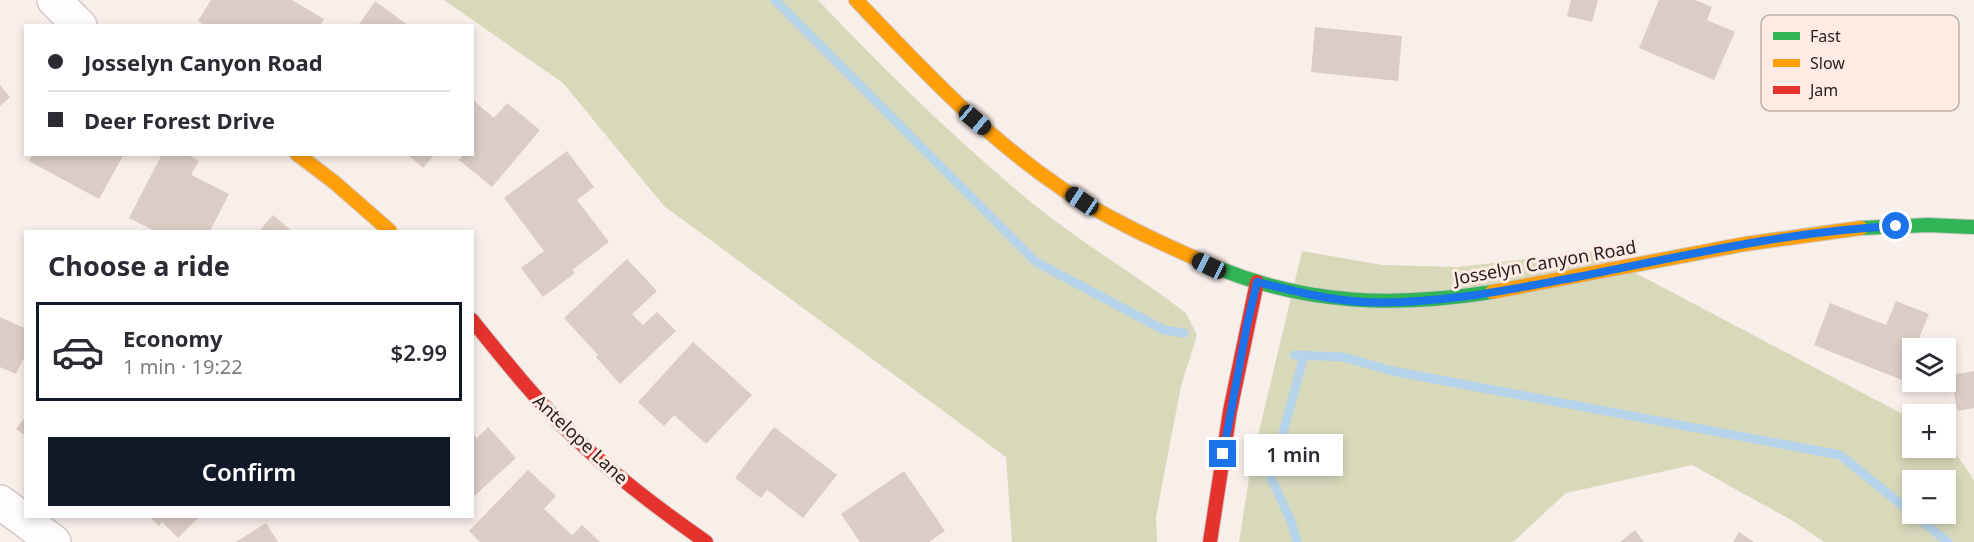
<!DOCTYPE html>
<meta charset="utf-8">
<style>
:root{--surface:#fff;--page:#f2f2f3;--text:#2b2b33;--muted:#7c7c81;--line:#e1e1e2;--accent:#111827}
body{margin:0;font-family:"Noto Sans",sans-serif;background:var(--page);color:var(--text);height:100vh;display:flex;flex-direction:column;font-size:22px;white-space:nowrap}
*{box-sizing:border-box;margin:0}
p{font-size:20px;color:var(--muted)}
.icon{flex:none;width:33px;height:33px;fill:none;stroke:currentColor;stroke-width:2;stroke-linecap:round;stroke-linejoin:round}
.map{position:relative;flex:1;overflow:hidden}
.details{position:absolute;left:24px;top:230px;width:450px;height:288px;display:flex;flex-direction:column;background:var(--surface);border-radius:0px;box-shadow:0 3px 9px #0003}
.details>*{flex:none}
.hud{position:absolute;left:24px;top:24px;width:450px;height:132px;border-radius:0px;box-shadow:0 3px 9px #0003;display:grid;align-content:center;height:132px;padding:0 24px;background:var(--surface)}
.controls{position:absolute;left:1902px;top:338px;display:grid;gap:12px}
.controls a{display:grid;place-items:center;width:54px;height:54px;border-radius:0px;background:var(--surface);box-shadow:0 3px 9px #0003;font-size:30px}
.end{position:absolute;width:27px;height:27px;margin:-14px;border:8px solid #1a73e8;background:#fff;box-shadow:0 0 0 3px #fff}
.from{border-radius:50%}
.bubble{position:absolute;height:42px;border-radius:0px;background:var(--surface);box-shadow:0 3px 9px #0003;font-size:20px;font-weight:600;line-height:42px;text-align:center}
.car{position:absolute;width:18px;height:36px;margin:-18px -9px;border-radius:8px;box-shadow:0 0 4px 2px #0007;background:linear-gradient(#222 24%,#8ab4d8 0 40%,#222 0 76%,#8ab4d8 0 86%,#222 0)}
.hud b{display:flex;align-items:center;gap:21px;height:57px;font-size:22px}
.hud b+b{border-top:2px solid var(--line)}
.hud i{width:15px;height:15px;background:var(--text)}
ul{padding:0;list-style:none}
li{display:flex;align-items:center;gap:18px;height:99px;margin:0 12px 9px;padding:0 12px;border:3px solid transparent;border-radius:0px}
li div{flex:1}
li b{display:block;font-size:22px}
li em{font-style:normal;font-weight:600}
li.on{border-color:var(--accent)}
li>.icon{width:54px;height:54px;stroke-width:1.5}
h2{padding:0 24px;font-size:27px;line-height:72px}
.button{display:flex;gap:12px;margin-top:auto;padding:12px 24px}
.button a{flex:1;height:69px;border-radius:0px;background:var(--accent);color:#fff;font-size:24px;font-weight:600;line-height:69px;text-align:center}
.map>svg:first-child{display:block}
.forest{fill:#d8d9bb;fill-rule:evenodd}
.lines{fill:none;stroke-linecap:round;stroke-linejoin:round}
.stream{stroke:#b6d3ea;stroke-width:9}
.building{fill:#dbccc6}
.street-casing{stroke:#d2c9c5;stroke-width:36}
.fast-casing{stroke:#d2c9c5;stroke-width:16}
.slow-casing{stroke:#d2c9c5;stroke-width:16}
.jam-casing{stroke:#d2c9c5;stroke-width:16}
.street{stroke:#fefcfc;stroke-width:33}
.fast{stroke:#30b455;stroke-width:14}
.slow{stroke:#ff9f0a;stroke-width:14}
.jam{stroke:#e5322d;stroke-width:14}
.route{stroke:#1a73e8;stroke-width:8}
.labels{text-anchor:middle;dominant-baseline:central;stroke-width:6;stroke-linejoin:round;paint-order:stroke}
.street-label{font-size:18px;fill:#261e1b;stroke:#feebe4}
.key{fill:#feebe4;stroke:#bdaea8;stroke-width:1.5}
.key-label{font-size:16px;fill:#261e1b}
</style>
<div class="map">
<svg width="1974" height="542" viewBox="0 0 1974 542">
<rect width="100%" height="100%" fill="#f8eeea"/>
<path class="forest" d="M444,0h374c69,73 141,143 219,207 48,38 101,69 149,106l11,22 -16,51 -25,131 1,25h-145l-6,-85 -342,-251 -101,-123z
M1302,251l80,14 76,2 136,-16 318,168v28h34v-8l28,41v62h-150l-31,-21 -101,-56 -126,28 -53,49h-274l12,-77zM1912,480h34v33h-34z"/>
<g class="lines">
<path class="stream" d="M775,0l261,262 128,68 20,3
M1294,355l49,2 49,14 448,84 108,87
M1297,542l-6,-21 -20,-43 33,-123"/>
</g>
<path class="building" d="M211,0h81l32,19 -4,7h-114l-8,-5z
M1571,0h27l-6,22 -25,-6z
M1659,0h36l17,7 -5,13 28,12 -21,48 -75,-32z
M375,1l34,25h-51z
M1315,27l87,9 -4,45 -87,-9z
M0,85l10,12 -10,9z
M472,99l22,19 13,-15 33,27 -48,57 -33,-27 3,-3 -2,-3h12z
M567,151l27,36 -17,13 32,42 -37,28 3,3 -32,24 -22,-29 23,-17 -40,-53z
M33,154h91l-25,45 -70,-38z
M162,154h24l13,7 -8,14 38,19 -19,37h-55l-26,-13z
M407,154h28l-12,14z
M273,215l19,16h-33z
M627,259l30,32 -25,23 11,11 14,-13 19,19 -56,53 -24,-27 2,-2 -34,-37z
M1896,301l33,13 -14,34h-3v7l-10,25 -88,-35 16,-42 56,22z
M0,317l26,12v25l-10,20 -16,-7z
M693,342l59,53 -46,49 -32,-29 -10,11 -26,-24z
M1974,371v37l-17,3 -6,-36z
M26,416v20l-10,-7z
M488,427l28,31 -44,40v-65l5,5z
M774,427l63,48 -34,43 -36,-28 -6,8 -26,-20z
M528,470l28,26 -12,13 28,26 10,-10 18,17h-120l-11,-11z
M904,471l41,60 -16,11h-69l-19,-28z
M149,516h51l-22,22 -16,-16 -3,4z
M266,523l12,19h-42z
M1635,530l9,12h-24z
M1739,532l15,10h-21z"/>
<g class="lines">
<defs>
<path id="street" d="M54,0l26,26
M0,502l54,40"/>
<path id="fast" d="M1861,228l67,-3 46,2
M1218,268c91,37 178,39 274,24"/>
<path id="slow" d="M856,0c65,68 129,137 208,190 47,31 102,56 154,78
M297,154l37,28 56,49
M1492,292l253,-48 116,-16"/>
<path id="jam" d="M472,320c32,40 65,81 102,117 41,39 86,73 132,105
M1210,542l20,-131 27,-129"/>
</defs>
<use href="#street" class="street-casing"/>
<use href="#fast" class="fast-casing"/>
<use href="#slow" class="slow-casing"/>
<use href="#jam" class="jam-casing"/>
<use href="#street" class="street"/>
<use href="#fast" class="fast"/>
<use href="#slow" class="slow"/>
<use href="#jam" class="jam"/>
</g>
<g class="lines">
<path class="route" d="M1223,454l24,-129 10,-43c36,9 71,18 108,20 71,3 143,-12 212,-25 106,-21 212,-46 319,-51"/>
</g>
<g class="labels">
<g class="street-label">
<text transform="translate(1545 262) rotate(-10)">Josselyn Canyon Road</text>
<text transform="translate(581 439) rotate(43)">Antelope Lane</text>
</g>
</g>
<rect x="1761" y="15" width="198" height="96" rx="9" class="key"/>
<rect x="1773" y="32" width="27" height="8" fill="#30b455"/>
<rect x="1773" y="59" width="27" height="8" fill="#ff9f0a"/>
<rect x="1773" y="86" width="27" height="8" fill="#e5322d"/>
<g class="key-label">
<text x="1810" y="42">Fast</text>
<text x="1810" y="69">Slow</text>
<text x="1810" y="96">Jam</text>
</g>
</svg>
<div class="controls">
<a><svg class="icon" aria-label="layers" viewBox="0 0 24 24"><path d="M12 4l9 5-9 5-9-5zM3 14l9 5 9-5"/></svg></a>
<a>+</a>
<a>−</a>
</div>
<i class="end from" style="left:1896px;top:226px"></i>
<i class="end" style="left:1223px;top:454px"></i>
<div class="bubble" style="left:1244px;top:434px;width:99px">1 min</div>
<i class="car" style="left:975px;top:120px;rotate:130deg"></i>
<i class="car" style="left:1082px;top:201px;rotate:304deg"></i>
<i class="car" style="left:1209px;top:266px;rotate:296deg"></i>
<div class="hud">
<b><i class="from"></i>Josselyn Canyon Road</b>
<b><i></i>Deer Forest Drive</b>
</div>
<section class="details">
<h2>Choose a ride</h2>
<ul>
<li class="on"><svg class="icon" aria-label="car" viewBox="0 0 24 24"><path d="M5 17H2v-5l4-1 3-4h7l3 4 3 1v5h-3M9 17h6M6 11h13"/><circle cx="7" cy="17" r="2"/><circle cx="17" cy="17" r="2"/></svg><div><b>Economy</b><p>1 min · 19:22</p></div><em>$2.99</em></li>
</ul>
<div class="button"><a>Confirm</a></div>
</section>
</div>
